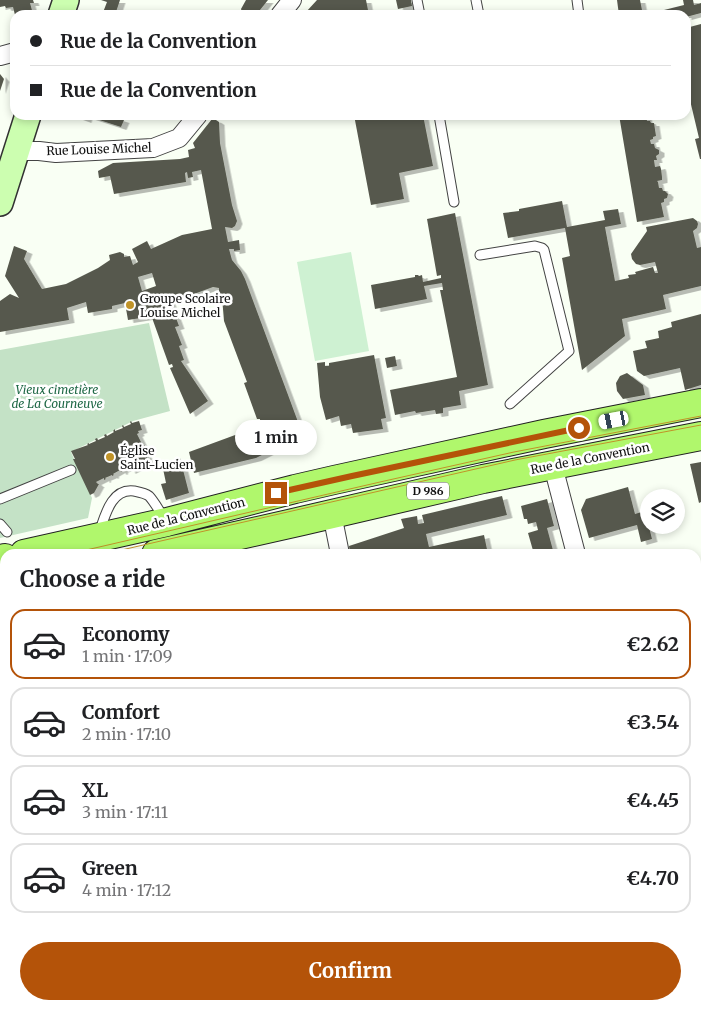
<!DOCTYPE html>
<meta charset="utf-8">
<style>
:root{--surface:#fff;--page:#f2f2f2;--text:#202124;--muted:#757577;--line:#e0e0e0;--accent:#b45309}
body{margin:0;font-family:Merriweather,serif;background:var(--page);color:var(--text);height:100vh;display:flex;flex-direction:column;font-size:19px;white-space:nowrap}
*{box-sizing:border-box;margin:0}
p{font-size:16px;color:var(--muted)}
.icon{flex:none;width:28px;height:28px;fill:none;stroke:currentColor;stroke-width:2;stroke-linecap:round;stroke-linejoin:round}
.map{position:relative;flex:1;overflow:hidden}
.panel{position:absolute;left:0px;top:549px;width:701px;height:461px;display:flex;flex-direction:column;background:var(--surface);border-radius:15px 15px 0 0;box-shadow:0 2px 8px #0003}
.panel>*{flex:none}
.hud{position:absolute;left:10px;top:10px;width:681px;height:110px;border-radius:15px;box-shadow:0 2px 8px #0003;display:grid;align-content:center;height:110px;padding:0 20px;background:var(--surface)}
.controls{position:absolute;left:640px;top:489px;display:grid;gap:10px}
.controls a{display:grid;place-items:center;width:45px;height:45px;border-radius:50%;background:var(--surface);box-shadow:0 2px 8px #0003;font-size:25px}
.end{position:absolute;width:22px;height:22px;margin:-11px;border:6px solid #b45309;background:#fff;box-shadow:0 0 0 2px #fff}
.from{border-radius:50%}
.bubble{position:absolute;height:35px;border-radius:18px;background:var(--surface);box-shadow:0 2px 8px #0003;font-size:16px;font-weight:700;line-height:35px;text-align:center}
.car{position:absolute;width:15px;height:30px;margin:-15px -8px;border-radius:6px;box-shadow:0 0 4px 1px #0007;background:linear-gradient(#fff 24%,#345 0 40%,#fff 0 76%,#345 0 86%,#fff 0)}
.hud b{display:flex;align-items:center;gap:18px;height:48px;font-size:19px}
.hud b+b{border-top:1px solid var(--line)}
.hud i{width:12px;height:12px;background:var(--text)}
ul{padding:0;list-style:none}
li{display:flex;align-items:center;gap:15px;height:70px;margin:0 10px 8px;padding:0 10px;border:2px solid var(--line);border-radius:15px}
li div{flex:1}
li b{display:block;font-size:19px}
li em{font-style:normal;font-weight:700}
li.active{border-color:var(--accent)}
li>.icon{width:45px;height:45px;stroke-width:1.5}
h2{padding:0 20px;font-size:22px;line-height:60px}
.action{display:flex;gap:10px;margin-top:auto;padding:10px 20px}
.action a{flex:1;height:58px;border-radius:30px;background:var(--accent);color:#fff;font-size:20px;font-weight:700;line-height:58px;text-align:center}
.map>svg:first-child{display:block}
.cemetery{fill:#c4e2c6}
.pitch{fill:#cef1d2}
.building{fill:#57594d;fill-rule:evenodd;filter:url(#shadow)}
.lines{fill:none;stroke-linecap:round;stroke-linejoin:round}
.lane-casing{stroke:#434343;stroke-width:11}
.street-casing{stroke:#434343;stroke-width:20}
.secondary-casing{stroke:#323232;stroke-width:28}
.primary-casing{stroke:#212121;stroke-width:30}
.lane{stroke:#fff;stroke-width:9}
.street{stroke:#fff;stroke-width:18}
.secondary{stroke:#ccfeb0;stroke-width:25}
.primary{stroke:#b0f76c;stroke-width:28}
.tram{stroke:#c09328;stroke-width:1}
.route{stroke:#b45309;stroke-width:6}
.poi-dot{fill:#c09328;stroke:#fff;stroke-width:2}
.labels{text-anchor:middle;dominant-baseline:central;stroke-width:5;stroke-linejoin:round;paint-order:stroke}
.shield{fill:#fff;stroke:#585858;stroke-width:1}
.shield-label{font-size:11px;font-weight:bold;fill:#101010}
.street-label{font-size:12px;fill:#101010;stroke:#fff}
.poi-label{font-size:12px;fill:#101010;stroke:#fff;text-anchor:start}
.park-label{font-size:12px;font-style:italic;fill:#206947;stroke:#fff}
</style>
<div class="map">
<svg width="701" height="1009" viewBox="0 0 701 1009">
<defs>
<filter id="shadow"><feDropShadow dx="5.5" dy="3" stdDeviation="0" flood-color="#0004"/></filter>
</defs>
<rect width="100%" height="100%" fill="#f9fff4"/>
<path class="cemetery" d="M149,323l21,88 -37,10 -62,31 21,46 -4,20 -88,20v-188z"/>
<path class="pitch" d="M351,252l18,99 -54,10 -18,-99z"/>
<path class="building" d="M0,0h33l1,3h-4l3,11 -18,1 -2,-8 -7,1 -1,-2 -5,1z
M101,0h19l-4,12 6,1 -1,2h-19l5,-13z
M246,0h22l-12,15h-13l-2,-6z
M317,0h49l3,15h-59l-4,-3z
M396,0h15l1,6 -14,3z
M617,0h23l3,15h-24z
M683,0h10l1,5 7,-2v10l-15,4v-2h-25l-1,-4 24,-6z
M701,24v135h-1l-5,-20 4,-1 -10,-42h-3v-68z
M0,74l4,5 -4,12z
M72,115h36l16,5 -3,7 -34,-11 -1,4z
M354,115h69l10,51 -34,7 5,26 -33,6z
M619,115h27l1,6h3l1,2h3l2,13 -3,1v2l-3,1 1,4h3l1,4 4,2v4l-3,2 1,4h-3l1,7 5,-1 1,3 1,8v3l-5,1 1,1 1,6h3l1,3h2l3,3 -1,4 -3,1v3l-3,1 3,14 -27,5z
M212,119l4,1 3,2 1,21 12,62 5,16 -2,5 -3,2 -7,-1 3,15 11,-2 1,10 -6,1v-2h-5l3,11 9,11 4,8 59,159 -34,13 -14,7 -62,15 -5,-21 57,-21 16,-4v-5l-2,1v-4h-3l-13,-36 3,-1 -23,-61 -2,-24 -3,1v-10l-6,-1 -30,11 -3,-4 -11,5 10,27 -4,1 7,18 -3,1 5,14 -3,1 27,40 -18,13 -20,-46 3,-1 -1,-3 -3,1 -18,-50 -4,1v1l-19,3 -3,-17 -13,3v3l-24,4 -2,-11 -19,6 2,12 -69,12v-31l10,-7 9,4 -14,-22 9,-30 13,5 -3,8 18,30 24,-5 32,-16 12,-8 -1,-5 11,-3 4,2v3l6,-1 3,9 5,-3 -6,-13 15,-8 4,8 31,-14 30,-6 -11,-59 -9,2 1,5 -5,1 -1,-6 -2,1 1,9 -72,12 -4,-18 -11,2 -1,-7 15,-8 67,-4 9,-2 -1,-7 7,-2 -2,-5zM152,273l4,13 -14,5 -4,-14z
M562,201l5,26 38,-7 -2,-9 15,-2 3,15 -16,3 10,54 14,-3 -1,-3 8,-1 -1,-2 18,-5 2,6h3l-3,-11 -15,3 -4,-1 -4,-5 -1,-5 16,-23 -1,-4 47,-9 4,3 1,3 -1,4 -4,3 4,17 4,-1v39l-38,9 3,14 -44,10 3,17 -43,34 -20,-112 8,-2 -5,-28 -57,10 -5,-25 16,-2v-2z
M455,213l33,172 -29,6 2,14 -18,3v5l-7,1 -1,-4 -19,3 -1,-2 -20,4 -5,-25 67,-13 -17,-87h3l-1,-7 -18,3 3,13 -52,10 -4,-24 44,-8v-2h3l1,1 3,-1 1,7 18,-4v-3l-4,1 -10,-57z
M701,314v71l-16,5 -5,-22 -36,8 -7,-5 -4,-20 14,-3 -2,-7 14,-3 -1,-7 14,-4 -1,-5z
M374,355l12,63 -5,1 2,10 -30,4 -2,-9 -10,2 -2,-10 -13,4 -6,-23 -3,-34 8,-1v4h4v-3z
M395,356l2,10 -10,2 -2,-10z
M627,373l16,12 2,10 -22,4 -6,-8 -1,-8 4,-7z
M131,421l1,2 7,-2 3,9 -4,1 1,2 -2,1 6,12 2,-1v2l-1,1 5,15 -2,1v-1l-7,3 1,1 -2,1 -1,-1 -8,4 -1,-4 -7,3 1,1 -2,1 -1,-2 -7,4 1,1 -2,1v-1l-7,3 1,1 -2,1v-2l-8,4 2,2h1l-5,9 -4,2 -17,-36h2l-4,-8 17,-6 -1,-1 2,-1v1l7,-3 -1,-2 2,-1 1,2 7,-3 -1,-2 2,-1 1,2 7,-4 -1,-1 2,-2v2l8,-3 -1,-2 1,-1 1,2 7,-3 -1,-2z
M180,458l9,35 -23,7 -5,-16 5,-1 -4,-19z
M701,462v40l-2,1 -9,-39z
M628,487l7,27 10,-3 7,28 -11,3 -4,-17 -48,13 -8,-28 5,-11z
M502,496l5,19 -81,19 3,13 55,-12 4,19h-138l-1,-8 55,-18 -3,-9 16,-3 1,8 6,-1 -2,-8z
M547,499l7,27 -7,2 7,26h-20l-6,-21 10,-3 -2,-8 -8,2 -1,-5h-3l-3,-13z
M279,549v5h-19v-1z
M696,554l5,17v53l-5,1z
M701,681v9l-5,1v-9z
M701,706v52h-1l-4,-14v-37z
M5,728v59l-5,3v-59z
M5,802v21l-5,-10v-9z
M696,815l5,16v2l-5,1z
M5,913v23l-5,3v-24z
M2,941l3,8v37l-5,2v-46z
M2,989l3,8v8h3l2,4h-10v-19z
M182,1005h19l1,4h-19z
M230,1005h16l1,4h-16z
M618,1005h30l1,2 -8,2h-22z
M660,1005h26l1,4h-13l-1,-3 -12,3z"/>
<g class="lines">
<defs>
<path id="lane" d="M417,0l3,15
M476,0l3,15
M577,0l2,15
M439,115l15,87
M480,255l55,-9 7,2 2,2 25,101 -59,53
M0,499l71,-29
M0,524l7,8
M99,533c6,-17 12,-45 35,-42 5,1 11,2 15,5 5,5 12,18 16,23"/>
<path id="street" d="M280,15l12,-15
M0,56l15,-4
M17,151h22l17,2 97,-5 26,-10 19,-23
M553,466l23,88
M332,514l8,40
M696,806l5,-1
M696,986l5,15
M152,1005l1,4"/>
<path id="secondary" d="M61,15l5,-15
M0,203l28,-88"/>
<path id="primary" d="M24,554l143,-32 128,-33 39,-9 210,-46 157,-31
M156,554l146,-33 181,-42 218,-43
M0,559l5,-1
M0,591l5,-1
M0,859l5,9
M77,1005l3,4"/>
</defs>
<use href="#lane" class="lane-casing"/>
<use href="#street" class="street-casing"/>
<use href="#secondary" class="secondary-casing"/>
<use href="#primary" class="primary-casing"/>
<use href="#lane" class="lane"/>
<use href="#street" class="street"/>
<use href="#secondary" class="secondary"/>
<use href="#primary" class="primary"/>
<path class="tram" d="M69,554l311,-72 134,-30 187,-36
M104,554l411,-94 186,-35
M0,570l5,-2
M0,578l5,-1"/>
</g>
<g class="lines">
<path class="route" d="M276,493l76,-17 227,-48"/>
</g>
<g class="poi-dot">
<circle cx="130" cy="305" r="5"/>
<circle cx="110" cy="457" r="5"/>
</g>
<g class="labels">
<rect class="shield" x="407" y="482.5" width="42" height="17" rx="4"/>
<g class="shield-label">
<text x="428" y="491">D 986</text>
</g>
<g class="street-label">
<text transform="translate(99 149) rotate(-2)">Rue Louise Michel</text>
<text transform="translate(590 458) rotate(-11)">Rue de la Convention</text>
<text transform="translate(186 516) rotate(-14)">Rue de la Convention</text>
</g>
<g class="poi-label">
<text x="140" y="298">Groupe Scolaire<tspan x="140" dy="14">Louise Michel</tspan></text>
<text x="120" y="450">Église<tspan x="120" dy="14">Saint-Lucien</tspan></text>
</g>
<g class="park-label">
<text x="57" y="389">Vieux cimetière<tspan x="57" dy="14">de La Courneuve</tspan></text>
</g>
</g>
</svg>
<div class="controls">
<a><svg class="icon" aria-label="layers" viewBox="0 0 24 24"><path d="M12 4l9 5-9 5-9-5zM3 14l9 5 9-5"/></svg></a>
</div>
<i class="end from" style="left:579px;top:428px"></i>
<i class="end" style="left:276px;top:493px"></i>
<div class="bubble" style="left:235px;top:420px;width:82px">1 min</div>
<i class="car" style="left:614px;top:420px;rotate:259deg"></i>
<div class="hud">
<b><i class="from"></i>Rue de la Convention</b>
<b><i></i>Rue de la Convention</b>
</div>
<section class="panel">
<h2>Choose a ride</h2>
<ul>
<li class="active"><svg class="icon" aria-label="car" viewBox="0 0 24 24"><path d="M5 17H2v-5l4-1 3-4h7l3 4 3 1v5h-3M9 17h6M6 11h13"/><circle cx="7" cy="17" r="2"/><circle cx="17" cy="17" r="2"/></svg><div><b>Economy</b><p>1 min · 17:09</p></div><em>€2.62</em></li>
<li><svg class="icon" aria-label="car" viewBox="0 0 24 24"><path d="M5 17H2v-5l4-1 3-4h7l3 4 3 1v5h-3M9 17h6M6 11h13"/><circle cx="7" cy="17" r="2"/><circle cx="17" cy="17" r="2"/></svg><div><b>Comfort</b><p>2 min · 17:10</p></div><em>€3.54</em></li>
<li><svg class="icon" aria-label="car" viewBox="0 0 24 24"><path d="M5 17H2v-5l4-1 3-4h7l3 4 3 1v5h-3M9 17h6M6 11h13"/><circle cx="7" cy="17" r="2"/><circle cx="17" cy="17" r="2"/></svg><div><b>XL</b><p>3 min · 17:11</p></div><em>€4.45</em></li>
<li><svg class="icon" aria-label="car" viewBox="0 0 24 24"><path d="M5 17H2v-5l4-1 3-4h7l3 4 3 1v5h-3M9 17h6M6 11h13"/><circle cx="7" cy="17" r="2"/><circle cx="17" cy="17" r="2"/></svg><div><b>Green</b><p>4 min · 17:12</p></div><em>€4.70</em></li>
</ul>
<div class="action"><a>Confirm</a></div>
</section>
</div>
